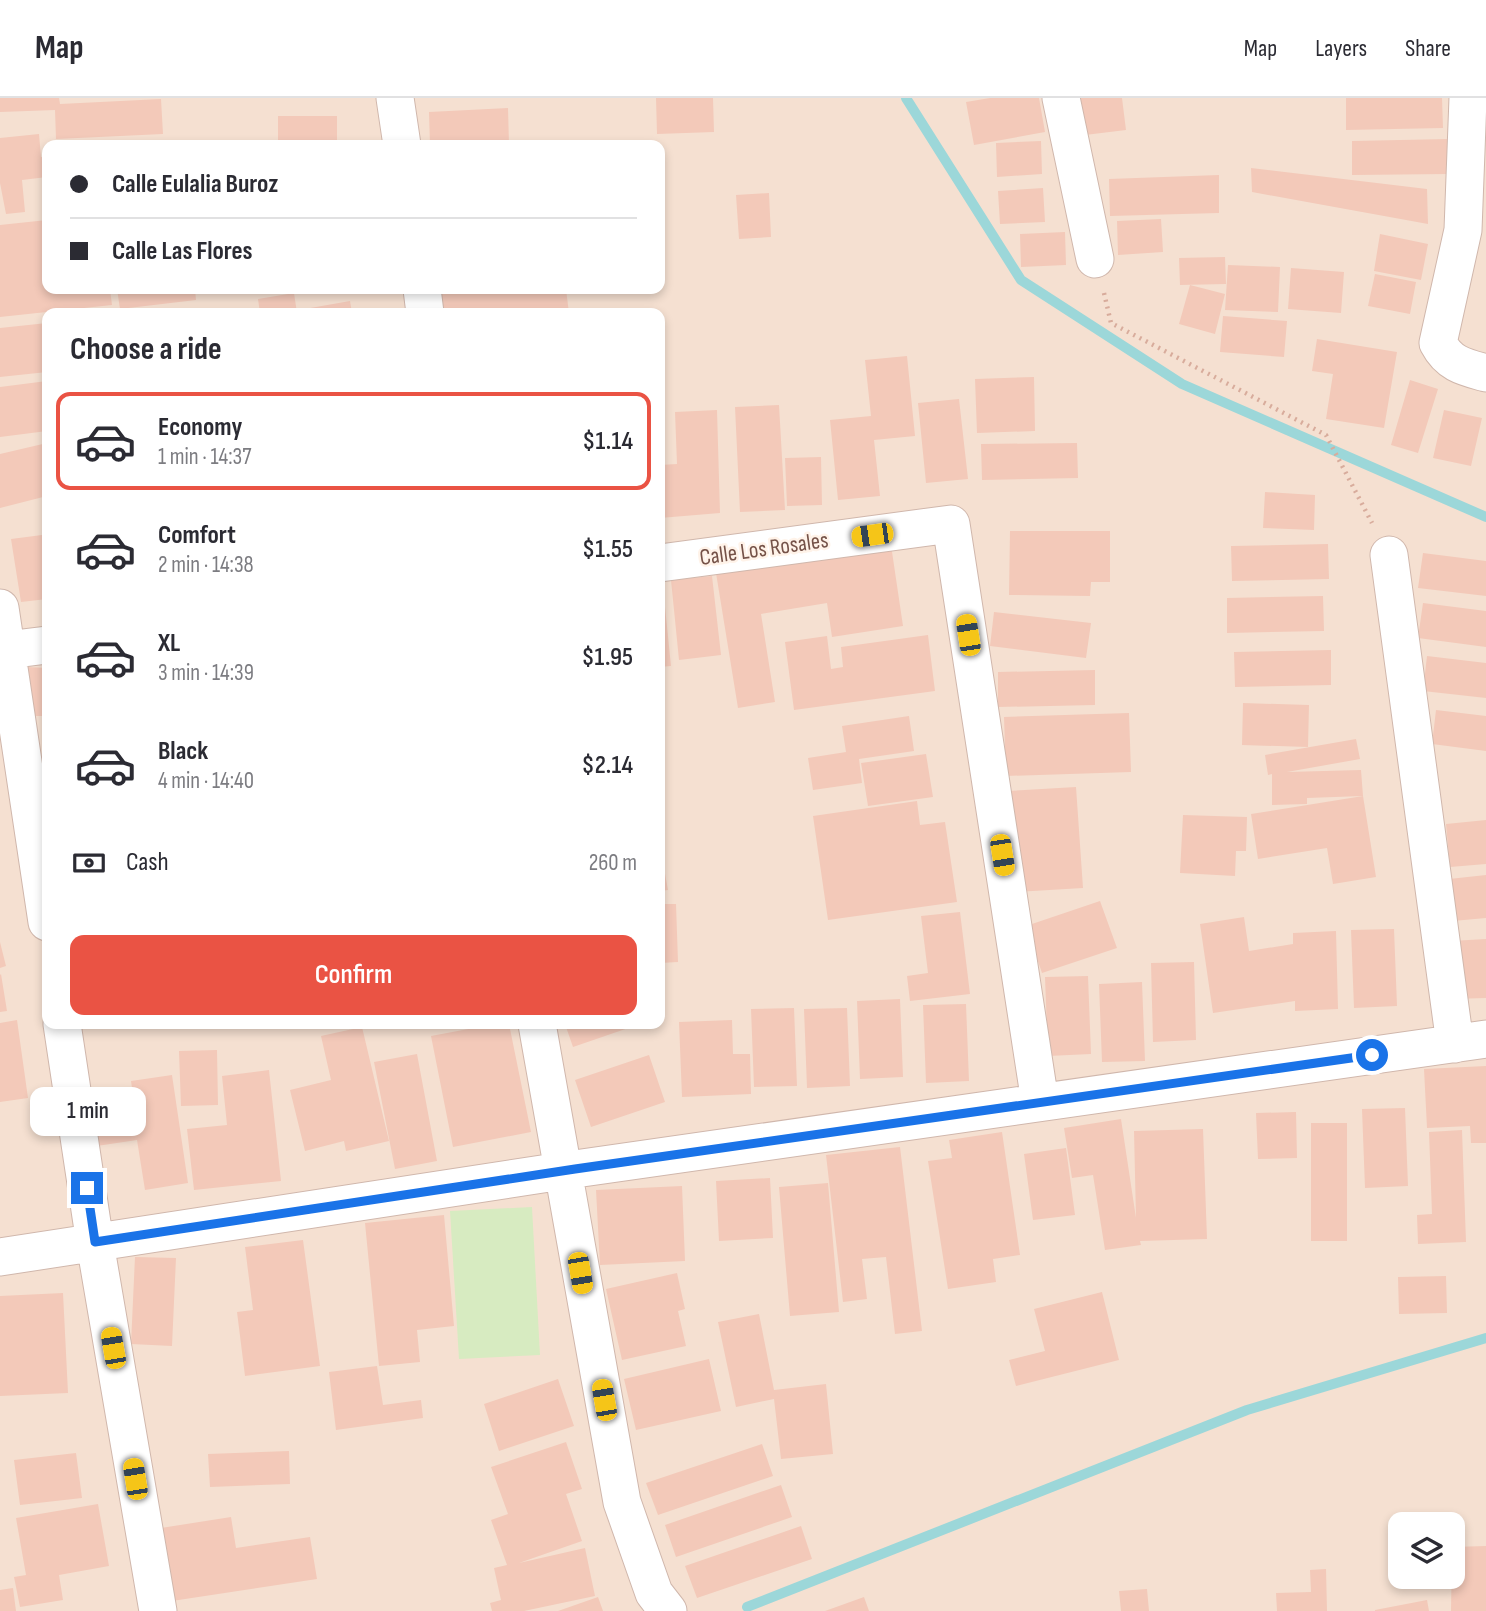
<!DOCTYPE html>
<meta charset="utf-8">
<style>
:root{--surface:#fff;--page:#f7f7f7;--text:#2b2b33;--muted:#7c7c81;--line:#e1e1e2;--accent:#ea5344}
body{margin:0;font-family:"Sofia Sans Condensed",sans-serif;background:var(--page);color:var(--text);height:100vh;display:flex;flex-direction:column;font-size:26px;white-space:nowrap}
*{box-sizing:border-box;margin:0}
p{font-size:23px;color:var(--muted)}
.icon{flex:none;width:38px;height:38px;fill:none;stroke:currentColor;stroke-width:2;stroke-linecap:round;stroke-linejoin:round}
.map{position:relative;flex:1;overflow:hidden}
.side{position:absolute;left:42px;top:210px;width:623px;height:721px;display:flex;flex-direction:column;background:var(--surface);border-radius:14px;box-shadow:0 4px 10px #0003}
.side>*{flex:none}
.hud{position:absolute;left:42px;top:42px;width:623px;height:154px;border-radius:14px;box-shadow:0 4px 10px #0003;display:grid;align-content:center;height:154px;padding:0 28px;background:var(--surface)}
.tools{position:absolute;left:1388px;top:1414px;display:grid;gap:14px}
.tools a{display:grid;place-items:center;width:77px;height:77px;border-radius:14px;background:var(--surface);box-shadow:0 4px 10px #0003;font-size:35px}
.end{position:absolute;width:32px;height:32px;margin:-16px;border:9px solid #1a73e8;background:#fff;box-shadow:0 0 0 4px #fff}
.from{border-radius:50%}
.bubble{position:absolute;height:49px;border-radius:14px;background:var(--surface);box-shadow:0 4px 10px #0003;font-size:23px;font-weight:600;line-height:49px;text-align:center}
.car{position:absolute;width:21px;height:42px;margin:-21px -10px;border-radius:9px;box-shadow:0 0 5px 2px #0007;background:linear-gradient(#f5c518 24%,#345 0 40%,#f5c518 0 76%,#345 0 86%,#f5c518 0)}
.hud b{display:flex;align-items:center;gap:24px;height:66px;font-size:26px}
.hud b+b{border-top:2px solid var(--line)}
.hud i{width:18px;height:18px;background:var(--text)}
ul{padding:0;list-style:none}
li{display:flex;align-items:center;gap:21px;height:98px;margin:0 14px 10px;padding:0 14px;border:4px solid transparent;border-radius:14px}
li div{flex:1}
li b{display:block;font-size:26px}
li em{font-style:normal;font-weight:600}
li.on{border-color:var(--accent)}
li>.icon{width:63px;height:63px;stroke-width:1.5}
h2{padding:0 28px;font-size:32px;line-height:84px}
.pay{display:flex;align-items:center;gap:18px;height:77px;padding:0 28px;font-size:26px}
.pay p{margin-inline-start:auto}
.primary-button{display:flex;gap:14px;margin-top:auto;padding:14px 28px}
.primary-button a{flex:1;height:80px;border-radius:14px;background:var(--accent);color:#fff;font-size:28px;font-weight:600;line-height:80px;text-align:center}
header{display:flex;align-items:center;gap:42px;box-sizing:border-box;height:98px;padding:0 35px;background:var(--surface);border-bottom:2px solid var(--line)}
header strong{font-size:33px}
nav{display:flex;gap:38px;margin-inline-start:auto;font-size:24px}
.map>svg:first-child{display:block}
.residential{fill:#f5e0d1;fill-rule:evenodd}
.green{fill:#d7ebc1}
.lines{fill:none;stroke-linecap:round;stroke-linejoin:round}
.stream{stroke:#9cd7d9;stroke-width:10}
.building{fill:#f3c9b9}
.minor-casing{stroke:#d0b7ac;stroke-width:39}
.path{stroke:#d8ac9c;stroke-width:4.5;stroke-dasharray:2 5;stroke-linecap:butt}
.minor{stroke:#fff;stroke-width:37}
.route{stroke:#1a73e8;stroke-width:9}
.labels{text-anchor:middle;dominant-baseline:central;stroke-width:5;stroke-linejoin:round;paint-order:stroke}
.street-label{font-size:23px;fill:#755248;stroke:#fff3e9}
</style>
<header>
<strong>Map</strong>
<nav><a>Map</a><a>Layers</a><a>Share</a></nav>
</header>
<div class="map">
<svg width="1486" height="1513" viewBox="0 0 1486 1513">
<rect width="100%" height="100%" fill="#fdefe2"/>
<path class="residential" d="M0,0h1486v1513h-1486zM47,47h613v144h-613zM47,215h613v711h-613zM1400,1426h52v53h-52z"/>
<path class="green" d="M532,1109l8,148 -81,4 -9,-148z"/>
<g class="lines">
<path class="stream" d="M906,0l115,182 161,104 304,133
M747,1509l500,-197 239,-72"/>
</g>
<path class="building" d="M0,0h59l1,6 101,-5 2,35 -107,5 -1,-29 -55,2z
M656,0h57l1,34 -57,2z
M990,0h49l6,34 -71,13 -8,-43z
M1080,0h42l4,32 -41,5z
M1346,0h96l1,30 -97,2z
M508,10l1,37h-79l-1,-33z
M278,18h59v29h-59z
M39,36l2,23 6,-1v21l-25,3 3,32 -19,2 -6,-31v-45z
M1448,41l1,35 -97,1v-34z
M1041,43l1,33 -45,3 -1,-34z
M1251,70l176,21 1,35 -176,-32z
M1219,77v38l-109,3 -1,-37z
M1043,90l2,34 -45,2 -2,-33z
M769,95l2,44 -32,2 -3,-44z
M1161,121l2,33 -45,3 -1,-34z
M47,122v69h63l2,16 -112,12v-92z
M1065,134l1,33 -45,2 -1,-33z
M1380,136l48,10 -7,36 -47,-9z
M1225,159l1,27 -46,1 -1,-27z
M1228,167l52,2 -2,45 -53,-2z
M1291,170l53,4 -3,41 -53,-4z
M1375,176l41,8 -6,32 -42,-8z
M1190,187l35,9 -10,40 -36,-10z
M117,191h78l1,11 -76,9z
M439,191h127l3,24h-127z
M294,195l3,20h-37l-2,-14z
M350,203l2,12h-53v-3z
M1223,218l64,5 -3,36 -64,-5z
M47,225v49l-47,5v-49z
M1317,241l80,13 -13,76 -58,-9 7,-45 -21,-3z
M907,258l8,80 -41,4 6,56 -42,4 -8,-80 41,-4 -6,-56z
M1034,279l1,54 -58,2 -2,-54z
M1410,282l28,9 -20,64 -27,-8z
M47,283v50l-47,6v-50z
M959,301l9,80 -42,4 -8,-80z
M779,307l6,105 -45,2 -5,-105z
M717,312l3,103 -60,5v-53l17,-1 -2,-52z
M1444,312l38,8 -11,48 -38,-8z
M47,345v53l-47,12v-54z
M1077,345l1,35 -96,2 -1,-36z
M821,359l1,48 -35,1 -2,-48z
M1265,394l50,3 -1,35 -51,-2z
M1010,433h100v51h-19l-1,14 -81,-1z
M42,437l5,64 -26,3 -10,-63z
M1328,446l1,35 -97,2 -1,-35z
M891,447l12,81 -71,11 -5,-34 -66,11 14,88 -37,6 -22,-135z
M1423,455l63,8v35l-68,-8z
M712,478l9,79 -42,5 -8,-80z
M660,489h3l8,79 -11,1z
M1323,498l1,35 -97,2v-35z
M1423,505l63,8v36l-68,-9z
M994,514l97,11 -5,35 -96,-12z
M928,537l7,56 -141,19 -9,-68 42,-6 4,33 12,-2 -2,-20z
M1331,552v35l-96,2 -1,-35z
M1427,558l59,7v35l-63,-7z
M27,569l20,1v48h-21z
M1095,572v35l-97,2v-35z
M1243,605l66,2 -1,42 -66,-2z
M1436,612l50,6v35l-54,-7z
M1129,615l2,59 -125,4 -2,-59z
M909,618l5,35 -55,8 3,24 -49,7 -5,-32 38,-6 -4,-26z
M1356,641l4,20 -73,13 74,-2 2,26 -56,2v6l-35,1v-31l-4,1 -3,-20z
M926,656l7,43 -65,9 -7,-43z
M1076,689l7,101 -68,4 -7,-101z
M1363,698l13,81 -43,7 -6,-36 -69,11 -7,-45z
M917,703l3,24 25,-3 12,80 -129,18 -15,-104z
M1183,717l64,2 -1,34h-10l-1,25 -55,-3z
M1486,722v44l-36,3 -4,-43z
M661,754l7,38 -8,1v-38z
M1486,777v43l-33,3 -4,-42z
M1100,803l17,47 -75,25 -16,-47z
M660,806h16l2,58 -18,1z
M960,814l10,82 -60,7 -3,-25 21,-3 -7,-57z
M1244,819l5,34 44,-7v-11l43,-2 2,78 -43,2v-10l-82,12 -13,-89z
M1394,831l3,77 -43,2 -3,-78z
M1486,841v59l-33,1 -2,-58z
M0,844l6,24 -6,2z
M1194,864l2,78 -43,2 -2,-79z
M1,876l6,37 -7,1v-37z
M1088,878l3,78 -43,2 -3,-79z
M1142,884l3,79 -43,1 -3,-78z
M900,901l3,78 -43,2 -3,-78z
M966,906l3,77 -43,2 -3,-78z
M794,910l3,78 -43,1 -3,-78z
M847,910l3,78 -43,2 -3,-79z
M17,922l11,78 -28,4v-79z
M732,922l1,34h17l1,40 -69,3 -3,-75z
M71,926h61v2l-61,1z
M495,926h14l22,108 -78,15 -22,-111z
M565,926h75l-67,23z
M362,929l27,114 -43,10 -2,-10 -39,10 -15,-61 41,-10 -10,-44z
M217,952l1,55 -37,1 -2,-55z
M417,956l20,107 -42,8 -21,-107z
M649,957l16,47 -74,25 -16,-47z
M1486,968v77h-15l-1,-17 -43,2 -3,-59z
M269,972l12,111 -87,9 -7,-61 40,-4 -5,-49z
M172,977l16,108 -43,7 -8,-50 -47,7 -6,-38 50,-7 -3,-21z
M1405,1010l3,78 -43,2 -3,-79z
M1296,1014l1,46 -39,1 -2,-46z
M1121,1021l15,99 -2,-87 69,-2 4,110 -67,2 1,4 -36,5 -12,-75 -21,3 -8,-50z
M1311,1025h36v118h-36z
M1462,1032l4,112 -48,2 -1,-29 15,-1 -3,-82z
M1002,1034l18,123 -27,4 3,23 -48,7 -20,-128 24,-3 -3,-18z
M900,1049l22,184 -27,3 -9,-77 -24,2 5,40 -24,3 -17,-147z
M1066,1050l9,67 -42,5 -9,-66z
M770,1080l3,60 -54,3 -3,-60z
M828,1085l11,129 -49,4 -11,-129z
M682,1088l3,75 -85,4 -4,-75z
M444,1117l10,111 -37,4 3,32 -41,4 -14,-143z
M303,1142l17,126 -75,10 -8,-64 16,-2 -8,-63z
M135,1159l41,1 -4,88 -41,-2z
M677,1175l8,36 -7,2 8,35 -64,14 -16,-71z
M1446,1178l1,37 -48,1 -1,-37z
M1102,1194l17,68 -103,26 -7,-26 36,-9 -11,-42z
M63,1195l5,100 -68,3v-100z
M759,1216l15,76 52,-6 7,70 -52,5 -7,-60 -38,8 -18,-85z
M709,1261l12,52 -85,19 -12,-51z
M377,1268l6,39 38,-5 2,18 -87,12 -7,-58z
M558,1281l16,47 -75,25 -15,-47z
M566,1344l16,47 -16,5 16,47 -63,22 66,-15 10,48 -71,15h-32l-2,-8 11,-3 -7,-32 13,-3 -16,-45 17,-6 -17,-47z
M762,1346l11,32 -115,39 -12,-32z
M289,1353l1,33 -80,3 -2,-33z
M76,1355l6,45 -62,7 -6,-45z
M781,1387l11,32 -116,40 -11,-32z
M98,1406l11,62 -50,9 4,25 -43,7 -6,-30 12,-2 -10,-57z
M231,1419l5,31 74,-11 7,42 -145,22 -11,-73z
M801,1428l11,33 -115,39 -12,-32z
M1486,1448v65h-35l1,-64z
M1326,1471l1,42h-50l-1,-18 35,-1 -1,-22z
M13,1490l3,23h-16v-21z
M1147,1491l2,22h-28l-2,-20z
M598,1499l5,14h-45z
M864,1499l5,14h-44z
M1427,1502l2,11h-54v-1z"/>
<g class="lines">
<defs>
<path id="minor" d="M395,0l7,47
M1061,0l34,161
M1468,0l-5,132 -25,113c11,21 26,24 48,30
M422,191l3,24
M1389,457l66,489
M660,465l291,-39 89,578
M0,510l47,314
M0,553l47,-6
M62,926l33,219 63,368
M537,926l85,478 32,91 14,18
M0,1159l575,-88 911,-130"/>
</defs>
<use href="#minor" class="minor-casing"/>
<path class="path" d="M1104,195l7,30 215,112 46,88"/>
<use href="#minor" class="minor"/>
</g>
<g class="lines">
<path class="route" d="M87,1090l8,54 480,-73 797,-114"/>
</g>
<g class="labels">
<g class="street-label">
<text transform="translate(764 451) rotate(-8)">Calle Los Rosales</text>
</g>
</g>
</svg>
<div class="tools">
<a><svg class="icon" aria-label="layers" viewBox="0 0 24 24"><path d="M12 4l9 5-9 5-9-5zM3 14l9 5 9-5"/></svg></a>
</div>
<i class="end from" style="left:1372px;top:957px"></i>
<i class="end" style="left:87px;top:1090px"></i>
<div class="bubble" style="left:30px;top:989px;width:116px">1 min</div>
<i class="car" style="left:872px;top:437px;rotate:262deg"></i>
<i class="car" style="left:968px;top:537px;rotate:351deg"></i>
<i class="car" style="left:1002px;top:757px;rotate:171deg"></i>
<i class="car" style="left:580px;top:1175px;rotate:170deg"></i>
<i class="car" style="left:113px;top:1250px;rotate:350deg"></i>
<i class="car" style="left:604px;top:1302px;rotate:350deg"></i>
<i class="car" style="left:135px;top:1381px;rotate:351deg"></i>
<div class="hud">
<b><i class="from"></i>Calle Eulalia Buroz</b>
<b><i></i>Calle Las Flores</b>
</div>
<section class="side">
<h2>Choose a ride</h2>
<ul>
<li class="on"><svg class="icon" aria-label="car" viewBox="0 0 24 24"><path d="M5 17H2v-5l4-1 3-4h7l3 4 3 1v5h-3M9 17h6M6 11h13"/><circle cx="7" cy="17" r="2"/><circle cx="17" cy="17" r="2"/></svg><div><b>Economy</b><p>1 min · 14:37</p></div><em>$1.14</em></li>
<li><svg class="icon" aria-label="car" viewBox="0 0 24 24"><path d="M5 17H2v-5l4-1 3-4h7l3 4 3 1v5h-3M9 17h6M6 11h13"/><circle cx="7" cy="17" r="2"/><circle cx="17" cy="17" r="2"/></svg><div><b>Comfort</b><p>2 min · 14:38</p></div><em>$1.55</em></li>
<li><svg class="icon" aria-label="car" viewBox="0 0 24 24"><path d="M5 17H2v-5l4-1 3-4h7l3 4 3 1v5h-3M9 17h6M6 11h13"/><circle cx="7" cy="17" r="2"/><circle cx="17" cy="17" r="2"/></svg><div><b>XL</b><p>3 min · 14:39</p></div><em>$1.95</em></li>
<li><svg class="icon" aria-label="car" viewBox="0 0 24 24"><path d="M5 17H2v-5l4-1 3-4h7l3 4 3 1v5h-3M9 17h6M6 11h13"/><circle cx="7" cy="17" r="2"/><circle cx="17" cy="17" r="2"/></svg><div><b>Black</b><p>4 min · 14:40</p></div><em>$2.14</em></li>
</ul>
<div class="pay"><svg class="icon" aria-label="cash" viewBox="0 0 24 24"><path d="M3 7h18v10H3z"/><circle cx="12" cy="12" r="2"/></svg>Cash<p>260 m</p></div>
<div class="primary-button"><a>Confirm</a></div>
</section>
</div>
